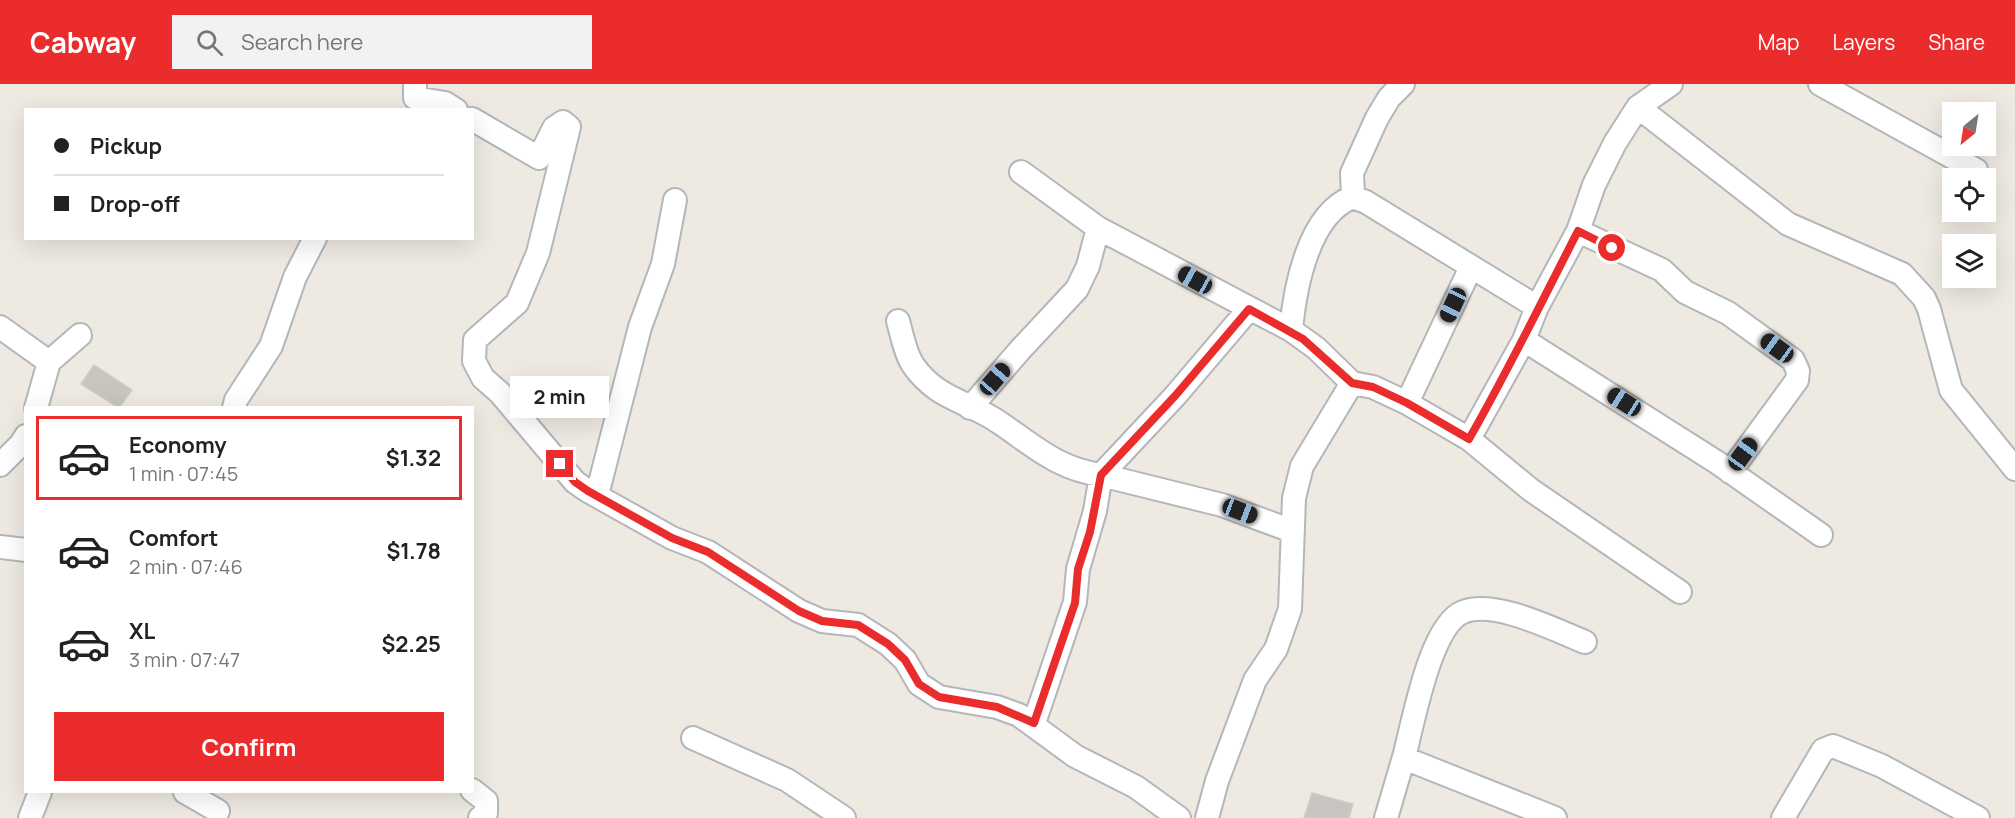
<!DOCTYPE html>
<meta charset="utf-8">
<style>
:root{--surface:#fff;--page:#f2f2f2;--text:#222;--muted:#767676;--line:#e0e0e0;--accent:#ea2c2c}
body{margin:0;font-family:Manrope,sans-serif;background:var(--page);color:var(--text);height:100vh;display:flex;flex-direction:column;font-size:22px;white-space:nowrap}
*{box-sizing:border-box;margin:0}
p{font-size:20px;color:var(--muted)}
.icon{flex:none;width:33px;height:33px;fill:none;stroke:currentColor;stroke-width:2;stroke-linecap:round;stroke-linejoin:round}
.map{position:relative;flex:1;overflow:hidden}
.side{position:absolute;left:24px;top:322px;width:450px;height:387px;display:flex;flex-direction:column;background:var(--surface);border-radius:0px;box-shadow:0 6px 24px #0002}
.side>*{flex:none}
.guide{position:absolute;left:24px;top:24px;width:450px;height:132px;border-radius:0px;box-shadow:0 6px 24px #0002;display:grid;align-content:center;height:132px;padding:0 30px;background:var(--surface)}
.needle{width:39px;rotate:210deg}
.buttons{position:absolute;left:1942px;top:18px;display:grid;gap:12px}
.buttons a{display:grid;place-items:center;width:54px;height:54px;border-radius:0px;background:var(--surface);box-shadow:0 6px 24px #0002;font-size:30px}
.end{position:absolute;width:27px;height:27px;margin:-14px;border:8px solid #ea2c2c;background:#fff;box-shadow:0 0 0 3px #fff}
.from{border-radius:50%}
.bubble{position:absolute;height:42px;border-radius:0px;background:var(--surface);box-shadow:0 6px 24px #0002;font-size:20px;font-weight:700;line-height:42px;text-align:center}
.car{position:absolute;width:18px;height:36px;margin:-18px -9px;border-radius:8px;box-shadow:0 0 4px 2px #0007;background:linear-gradient(#222 24%,#8ab4d8 0 40%,#222 0 76%,#8ab4d8 0 86%,#222 0)}
.guide b{display:flex;align-items:center;gap:21px;height:57px;font-size:22px}
.guide b+b{border-top:2px solid var(--line)}
.guide i{width:15px;height:15px;background:var(--text)}
ul{padding:10px 0 0;list-style:none}
li{display:flex;align-items:center;gap:18px;height:84px;margin:0 12px 9px;padding:0 18px;border:3px solid transparent;border-radius:0px}
li div{flex:1}
li b{display:block;font-size:22px}
li em{font-style:normal;font-weight:700}
li.current{border-color:var(--accent)}
li>.icon{width:54px;height:54px;stroke-width:1.5}
.action{display:flex;gap:12px;margin-top:auto;padding:12px 30px}
.action a{flex:1;height:69px;border-radius:0px;background:var(--accent);color:#fff;font-size:24px;font-weight:700;line-height:69px;text-align:center}
header{display:flex;align-items:center;gap:36px;box-sizing:border-box;height:84px;padding:0 30px;background:var(--accent);color:#fff}
header strong{font-size:28px}
nav{display:flex;gap:33px;margin-inline-start:auto;font-size:21px}
.search{width:420px;height:54px;background:var(--page);display:flex;align-items:center;gap:15px;box-sizing:border-box;padding:0 21px;border-radius:0px;color:var(--muted);font-size:22px}
.map>svg:first-child{display:block}
.building{fill:#c8c5c0;stroke:#d2cbc1;stroke-width:1.5}
.lines{fill:none;stroke-linecap:round;stroke-linejoin:round}
.minor-casing{stroke:#b3b6ba;stroke-width:26}
.minor{stroke:#fff;stroke-width:22}
.route{stroke:#ea2c2c;stroke-width:8}
</style>
<header>
<strong>Cabway</strong>
<div class="search"><svg class="icon" aria-label="search" viewBox="0 0 24 24"><circle cx="10" cy="10" r="6"/><path d="M15 15l6 6"/></svg>Search here</div>
<nav><a>Map</a><a>Layers</a><a>Share</a></nav>
</header>
<div class="map">
<svg width="2015" height="734" viewBox="0 0 2015 734">
<rect width="100%" height="100%" fill="#eeeae2"/>
<path class="building" d="M94,281l38,25 -13,18 -38,-24z
M1312,709l41,11 -4,14h-45z"/>
<g class="lines">
<defs>
<path id="minor" d="M415,0v14l30,5 11,7
M1820,0l156,86
M1638,23l150,117 114,50 22,24 5,11 22,81 64,79
M472,35l67,39 15,-30 9,-6 6,5 -31,126 -21,50 -42,37 -1,21 9,17 17,15 75,89 13,9 84,47 36,14 91,59 23,10 36,4 30,19 17,16 14,24 20,13 58,10 22,8 56,41 61,31 43,31
M1021,88l77,56 193,102 25,18 36,35 21,4 34,16 62,36 62,51 149,102
M1353,113l-1,-24 25,-55 12,-20 14,-14
M1578,147l84,39 23,22 43,21 65,47 5,11 -1,9 -67,92
M898,237c4,14 7,32 15,44 24,35 56,36 87,58 34,23 58,46 101,52l-6,36 -17,58 -3,33 -41,121
M0,243l49,35
M1291,246c4,-42 17,-116 62,-133l13,5 171,105
M1524,256l194,123 103,72
M1407,319l64,-136
M36,324l13,-46 31,-27
M234,324l2,-8 35,-54 24,-69 20,-39
M970,324l50,-58 57,-61 11,-23 10,-38
M1469,355l55,-99 13,-33 41,-76 16,-46 21,-42 23,-36 33,-23
M0,381l21,-21 5,-8
M1101,391l74,-79 74,-87
M1101,391l121,30 70,26
M597,411l43,-168 23,-63 12,-64
M0,463l26,3
M693,654l94,42 57,38
M1404,674l151,60
M472,706l14,11v12l-6,5
M185,708l33,19
M30,734l10,-26
M1207,734l10,-37 38,-101 21,-31 14,-40 4,-111 8,-32 50,-83
M1386,734c6,-20 12,-41 18,-61 9,-33 26,-132 59,-145 31,-13 92,18 122,30
M1783,734l40,-68 10,-4 49,20 96,52"/>
</defs>
<use href="#minor" class="minor-casing"/>
<use href="#minor" class="minor"/>
</g>
<g class="lines">
<path class="route" d="M560,380l15,18 13,9 84,47 36,14 91,59 23,10 36,4 30,19 17,16 14,24 20,13 58,10 37,16 41,-120 3,-34 12,-37 11,-57 74,-79 74,-87 54,30 49,44 21,4 34,16 62,36c39,-68 73,-138 109,-208l34,17"/>
</g>
</svg>
<div class="buttons">
<a><svg class="needle" viewBox="-14 -14 28 28"><path d="M0-13l5 13h-10z" fill="#e53935"/><path d="M0 13l5-13h-10z" fill="#767676"/></svg></a>
<a><svg class="icon" aria-label="locate" viewBox="0 0 24 24"><circle cx="12" cy="12" r="6"/><path d="M12 2v4M12 18v4M2 12h4M18 12h4"/></svg></a>
<a><svg class="icon" aria-label="layers" viewBox="0 0 24 24"><path d="M12 4l9 5-9 5-9-5zM3 14l9 5 9-5"/></svg></a>
</div>
<i class="end from" style="left:1612px;top:164px"></i>
<i class="end" style="left:560px;top:380px"></i>
<div class="bubble" style="left:510px;top:292px;width:99px">2 min</div>
<i class="car" style="left:1195px;top:196px;rotate:299deg"></i>
<i class="car" style="left:1453px;top:221px;rotate:205deg"></i>
<i class="car" style="left:1777px;top:264px;rotate:306deg"></i>
<i class="car" style="left:995px;top:295px;rotate:41deg"></i>
<i class="car" style="left:1624px;top:318px;rotate:302deg"></i>
<i class="car" style="left:1743px;top:370px;rotate:36deg"></i>
<i class="car" style="left:1240px;top:427px;rotate:111deg"></i>
<div class="guide">
<b><i class="from"></i>Pickup</b>
<b><i></i>Drop-off</b>
</div>
<section class="side">
<ul>
<li class="current"><svg class="icon" aria-label="car" viewBox="0 0 24 24"><path d="M5 17H2v-5l4-1 3-4h7l3 4 3 1v5h-3M9 17h6M6 11h13"/><circle cx="7" cy="17" r="2"/><circle cx="17" cy="17" r="2"/></svg><div><b>Economy</b><p>1 min · 07:45</p></div><em>$1.32</em></li>
<li><svg class="icon" aria-label="car" viewBox="0 0 24 24"><path d="M5 17H2v-5l4-1 3-4h7l3 4 3 1v5h-3M9 17h6M6 11h13"/><circle cx="7" cy="17" r="2"/><circle cx="17" cy="17" r="2"/></svg><div><b>Comfort</b><p>2 min · 07:46</p></div><em>$1.78</em></li>
<li><svg class="icon" aria-label="car" viewBox="0 0 24 24"><path d="M5 17H2v-5l4-1 3-4h7l3 4 3 1v5h-3M9 17h6M6 11h13"/><circle cx="7" cy="17" r="2"/><circle cx="17" cy="17" r="2"/></svg><div><b>XL</b><p>3 min · 07:47</p></div><em>$2.25</em></li>
</ul>
<div class="action"><a>Confirm</a></div>
</section>
</div>
